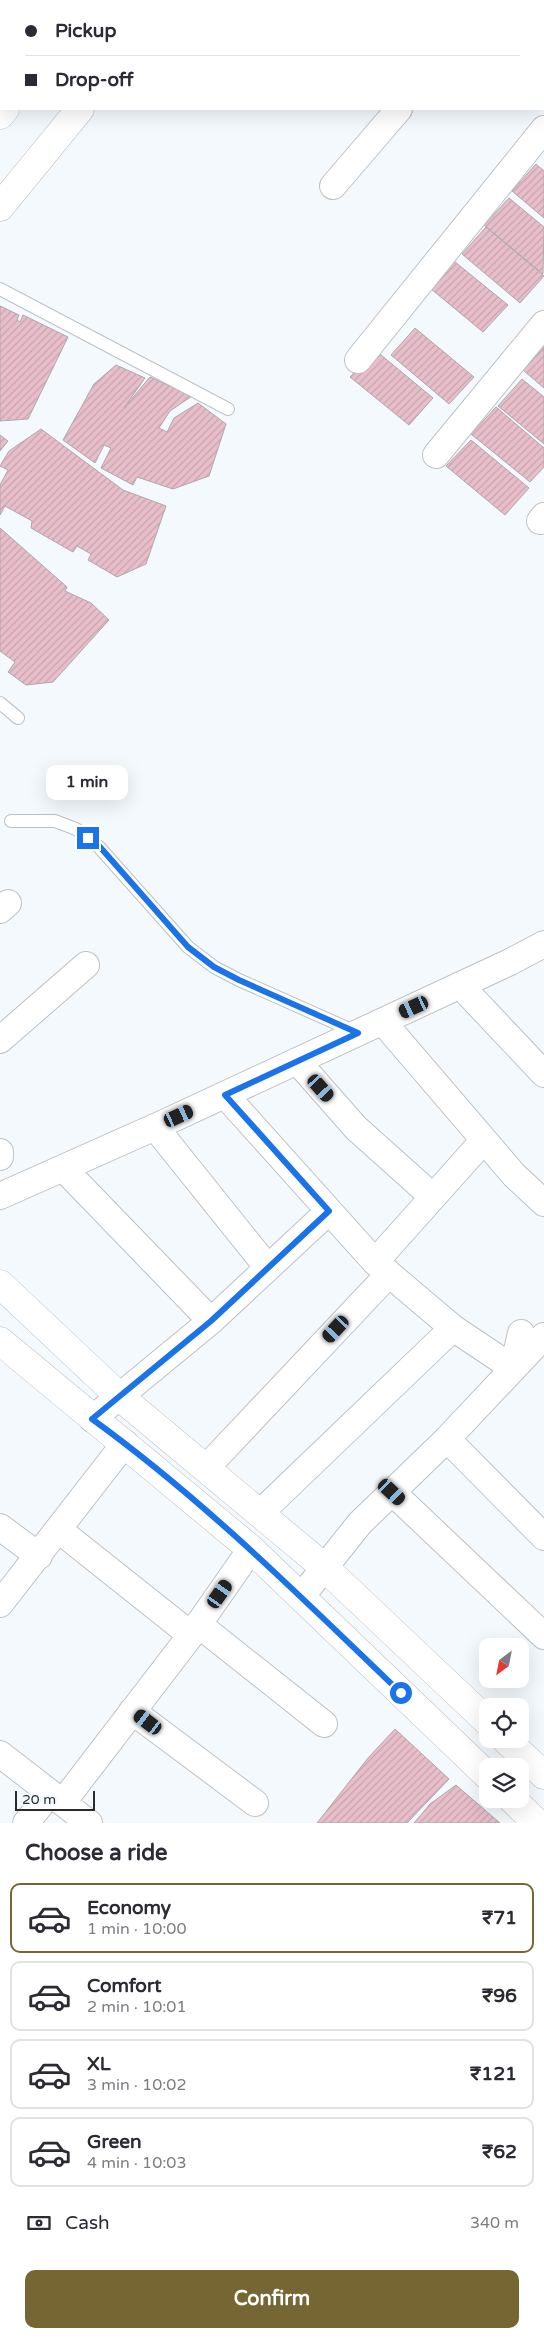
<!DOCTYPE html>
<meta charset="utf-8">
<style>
:root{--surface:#fff;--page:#f7f7f7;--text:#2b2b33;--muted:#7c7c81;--line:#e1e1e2;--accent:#766634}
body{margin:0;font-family:"Varela Round",sans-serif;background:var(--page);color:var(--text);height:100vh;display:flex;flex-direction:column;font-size:19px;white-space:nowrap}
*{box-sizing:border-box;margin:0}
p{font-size:16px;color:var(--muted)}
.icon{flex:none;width:28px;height:28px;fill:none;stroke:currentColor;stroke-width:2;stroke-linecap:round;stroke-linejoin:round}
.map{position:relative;height:1823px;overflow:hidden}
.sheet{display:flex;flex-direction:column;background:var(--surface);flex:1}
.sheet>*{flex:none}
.hud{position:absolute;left:0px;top:0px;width:545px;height:110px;box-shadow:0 5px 20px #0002;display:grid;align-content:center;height:110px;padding:0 25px;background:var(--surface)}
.needle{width:32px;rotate:212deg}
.controls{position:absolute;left:479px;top:1638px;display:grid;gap:10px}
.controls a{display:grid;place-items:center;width:50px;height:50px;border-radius:10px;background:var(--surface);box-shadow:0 5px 20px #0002;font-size:25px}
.scale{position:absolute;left:15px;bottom:12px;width:80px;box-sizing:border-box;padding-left:5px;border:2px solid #292b2c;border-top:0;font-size:14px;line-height:18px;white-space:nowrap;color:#292b2c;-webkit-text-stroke:4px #f4f9fe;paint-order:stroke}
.end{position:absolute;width:22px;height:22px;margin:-11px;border:6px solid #1a73e8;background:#fff;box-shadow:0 0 0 2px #fff}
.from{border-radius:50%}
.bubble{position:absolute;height:35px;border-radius:10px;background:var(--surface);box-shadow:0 5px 20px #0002;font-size:16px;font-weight:700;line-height:35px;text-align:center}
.car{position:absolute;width:15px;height:30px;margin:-15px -8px;border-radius:6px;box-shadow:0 0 4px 1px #0007;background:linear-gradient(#222 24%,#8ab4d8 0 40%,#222 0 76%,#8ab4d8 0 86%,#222 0)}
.hud b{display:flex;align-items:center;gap:18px;height:48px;font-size:19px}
.hud b+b{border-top:1px solid var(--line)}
.hud i{width:12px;height:12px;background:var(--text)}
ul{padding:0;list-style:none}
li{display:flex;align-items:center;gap:15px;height:70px;margin:0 10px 8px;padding:0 15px;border:2px solid var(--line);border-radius:10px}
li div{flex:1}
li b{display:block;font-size:19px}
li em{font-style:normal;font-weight:700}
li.active{border-color:var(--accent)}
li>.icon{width:45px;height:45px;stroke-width:1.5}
h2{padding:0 25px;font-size:22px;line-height:60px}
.pay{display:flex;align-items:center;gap:12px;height:55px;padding:0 25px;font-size:19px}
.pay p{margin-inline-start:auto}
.primary-button{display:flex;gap:10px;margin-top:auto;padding:10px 25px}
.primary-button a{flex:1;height:58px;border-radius:10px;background:var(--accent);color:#fff;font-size:20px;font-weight:700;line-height:58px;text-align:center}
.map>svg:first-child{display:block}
.building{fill:url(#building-hatch);stroke:#afa8aa}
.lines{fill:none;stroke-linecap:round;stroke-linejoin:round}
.service-casing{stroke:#bcc1c5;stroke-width:14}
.minor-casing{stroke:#bcc1c5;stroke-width:28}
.tertiary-casing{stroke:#bcc1c5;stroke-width:29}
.service{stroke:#fff;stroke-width:12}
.minor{stroke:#fff;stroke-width:26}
.tertiary{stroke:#fff;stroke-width:28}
.route{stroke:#1a73e8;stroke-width:6}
</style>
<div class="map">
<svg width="544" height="1823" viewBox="0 0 544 1823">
<defs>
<pattern id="building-hatch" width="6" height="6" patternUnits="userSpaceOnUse" patternTransform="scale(1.25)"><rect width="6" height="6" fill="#e8becb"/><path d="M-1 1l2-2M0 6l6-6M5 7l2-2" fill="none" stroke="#c7a3ae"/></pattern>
</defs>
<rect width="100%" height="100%" fill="#f4f9fe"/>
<path class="building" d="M536,164l8,7v47l-32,-27z
M509,198l35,29 -1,47 -59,-49z
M486,227l58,49 -24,27 -58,-49z
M449,257l59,48 -25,27 -58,-48z
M0,306l19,9 -2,5 3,2 3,-7 45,22 -40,82 -28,2z
M415,328l59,49 -25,27 -58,-49z
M544,347v41l-21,-18z
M375,350l58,48 -24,27 -59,-48z
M116,365l29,13 -21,30 26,-31 42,19 -22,15 -11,17 8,4 7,-14 24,-15 28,21 -17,52 -36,13 -36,-12 -4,8 -32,-17 10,-20 -7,-3 -9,18 -32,-23 31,-56z
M522,379l22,18v47l-46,-38z
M496,407l48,41v19l-14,15 -59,-48z
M41,429l82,61 43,16 -20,58 -29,13 -29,-17 3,-6 -14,-8 -4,6 -42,-24 1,-7 -27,-15 -5,9v-30l8,-15 -8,-4 9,-15z
M0,435l8,6 -8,10z
M471,440l58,48 -24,27 -59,-49z
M0,528l67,59 -2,4 26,12 18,17 -56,62 -27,3 -18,-13 7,-10 -15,-11z
M395,1729l54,50 -42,44h-90l51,-65z
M456,1785l44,38h-86l16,-19z"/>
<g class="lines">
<defs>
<path id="service" d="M0,289l228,120
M0,703l18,15
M11,821h44l21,8 23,18 89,100 26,20 25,13 117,52"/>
<path id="minor" d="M490,1l1,-1
M333,186l66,-77
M358,360l186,-231
M436,455l108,-131
M540,521l4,-5
M0,910l8,-7
M460,985l84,89
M383,1022l131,153 30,28
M0,1040l86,-75
M297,1061l59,67 77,69
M225,1095l150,167 78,66 60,40 8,-35
M155,1127l113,141
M0,1152v5
M63,1168l148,153
M0,1196l164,-73 346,-161 34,-18
M375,1262l109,-122
M92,1419l119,-98 118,-110
M447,1439l97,98
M206,1468l183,-194
M392,1492l152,144
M260,1513l193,-185
M0,1527l39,29
M59,1530l132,105
M301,1597l59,-74 87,-84 97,-103
M0,1604l125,-161
M198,1624l126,100
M132,1711l123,92
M0,1754l89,69
M63,1802l128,-167 60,-86
M26,1823l24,-30"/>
<path id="tertiary" d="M91,1l1,-1
M169,1l1,-1
M0,115l5,-6
M0,207l80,-98
M0,1284l120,113 204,170 164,155
M0,1341l251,208 237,227
M505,1739l39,36
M512,1799l25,24"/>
</defs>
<use href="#service" class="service-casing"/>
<use href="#minor" class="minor-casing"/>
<use href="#tertiary" class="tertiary-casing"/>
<use href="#service" class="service"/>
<use href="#minor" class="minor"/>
<use href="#tertiary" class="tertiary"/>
</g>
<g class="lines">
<path class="route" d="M88,838l12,9 88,100 26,20 25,13 119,53 -133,62 104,116 -118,110 -119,98c112,81 210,179 309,274"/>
</g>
</svg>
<div class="controls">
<a><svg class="needle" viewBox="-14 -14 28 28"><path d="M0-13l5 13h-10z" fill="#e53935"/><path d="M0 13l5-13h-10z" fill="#7c7c81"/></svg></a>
<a><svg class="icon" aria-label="locate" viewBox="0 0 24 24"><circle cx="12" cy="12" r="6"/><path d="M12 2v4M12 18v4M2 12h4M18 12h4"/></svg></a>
<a><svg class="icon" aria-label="layers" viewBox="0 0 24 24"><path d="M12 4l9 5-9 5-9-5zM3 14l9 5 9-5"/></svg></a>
</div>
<div class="scale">20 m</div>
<i class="end from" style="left:401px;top:1693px"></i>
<i class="end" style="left:88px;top:838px"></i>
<div class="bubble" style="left:46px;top:765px;width:82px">1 min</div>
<i class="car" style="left:414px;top:1007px;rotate:245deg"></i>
<i class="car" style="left:321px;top:1088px;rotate:138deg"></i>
<i class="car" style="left:179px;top:1116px;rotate:65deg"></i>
<i class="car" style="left:336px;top:1329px;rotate:223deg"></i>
<i class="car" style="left:392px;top:1492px;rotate:133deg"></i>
<i class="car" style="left:220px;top:1594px;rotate:35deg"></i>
<i class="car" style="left:148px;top:1722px;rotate:307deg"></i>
<div class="hud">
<b><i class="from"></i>Pickup</b>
<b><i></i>Drop-off</b>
</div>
</div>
<section class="sheet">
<h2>Choose a ride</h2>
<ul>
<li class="active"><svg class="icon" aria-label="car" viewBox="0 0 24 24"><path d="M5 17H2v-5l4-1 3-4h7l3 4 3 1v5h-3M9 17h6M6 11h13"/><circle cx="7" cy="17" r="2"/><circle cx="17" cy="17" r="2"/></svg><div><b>Economy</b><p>1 min · 10:00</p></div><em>₹71</em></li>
<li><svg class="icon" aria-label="car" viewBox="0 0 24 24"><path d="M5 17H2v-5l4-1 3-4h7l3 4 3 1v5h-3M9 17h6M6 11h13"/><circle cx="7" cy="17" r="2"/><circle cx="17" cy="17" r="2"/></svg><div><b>Comfort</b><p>2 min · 10:01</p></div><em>₹96</em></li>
<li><svg class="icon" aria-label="car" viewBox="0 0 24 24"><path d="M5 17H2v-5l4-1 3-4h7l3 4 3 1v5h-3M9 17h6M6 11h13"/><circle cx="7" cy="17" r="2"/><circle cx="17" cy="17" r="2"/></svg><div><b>XL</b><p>3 min · 10:02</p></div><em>₹121</em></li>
<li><svg class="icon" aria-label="car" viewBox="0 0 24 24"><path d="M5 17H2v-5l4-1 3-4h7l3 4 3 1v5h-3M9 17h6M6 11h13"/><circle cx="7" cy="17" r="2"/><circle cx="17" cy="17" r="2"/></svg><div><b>Green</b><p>4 min · 10:03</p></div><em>₹62</em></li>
</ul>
<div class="pay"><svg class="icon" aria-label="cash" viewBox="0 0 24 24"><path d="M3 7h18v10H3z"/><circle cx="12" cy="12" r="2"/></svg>Cash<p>340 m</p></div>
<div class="primary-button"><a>Confirm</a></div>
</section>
